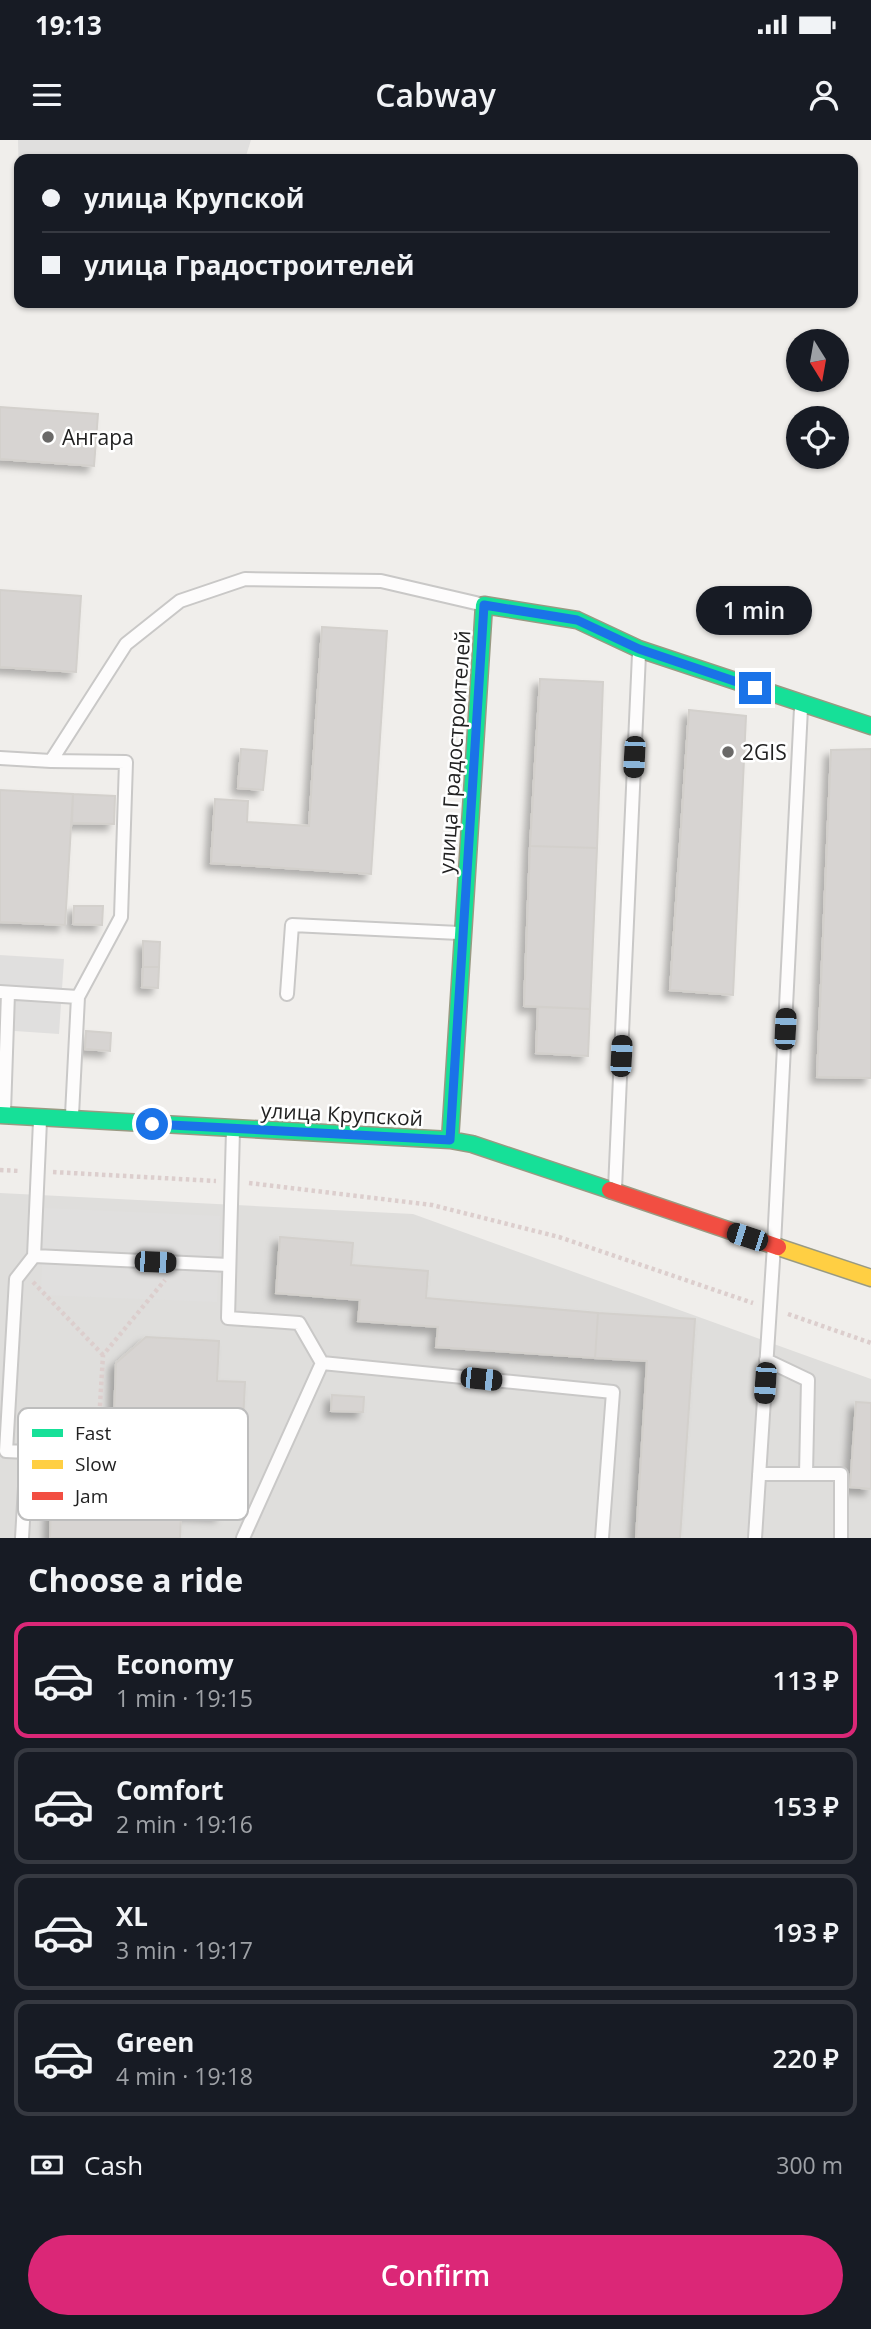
<!DOCTYPE html>
<meta charset="utf-8">
<style>
:root{--surface:#171b24;--page:#20242c;--text:#f1f3f6;--muted:#9ea1a6;--line:#363941;--accent:#db2777}
body{margin:0;font-family:"Open Sans",sans-serif;background:var(--page);color:var(--text);height:100vh;display:flex;flex-direction:column;font-size:26px;white-space:nowrap}
*{box-sizing:border-box;margin:0}
p{font-size:23px;color:var(--muted)}
.icon{flex:none;width:38px;height:38px;fill:none;stroke:currentColor;stroke-width:2;stroke-linecap:round;stroke-linejoin:round}
.map{position:relative;height:1398px;overflow:hidden}
.sheet{display:flex;flex-direction:column;background:var(--surface);flex:1}
.sheet>*{flex:none}
.hud{position:absolute;left:14px;top:14px;width:844px;height:154px;border-radius:14px;box-shadow:0 2px 5px #0004;display:grid;align-content:center;height:154px;padding:0 28px;background:var(--surface)}
.needle{width:46px;rotate:169deg}
.fabs{position:absolute;left:786px;top:189px;display:grid;gap:14px}
.fabs a{display:grid;place-items:center;width:63px;height:63px;border-radius:50%;background:var(--surface);box-shadow:0 2px 5px #0004;font-size:35px}
.end{position:absolute;width:32px;height:32px;margin:-16px;border:9px solid #1a73e8;background:#fff;box-shadow:0 0 0 4px #fff}
.from{border-radius:50%}
.bubble{position:absolute;height:49px;border-radius:24px;background:var(--surface);box-shadow:0 2px 5px #0004;font-size:23px;font-weight:600;line-height:49px;text-align:center}
.car{position:absolute;width:21px;height:42px;margin:-21px -10px;border-radius:9px;box-shadow:0 0 5px 2px #0007;background:linear-gradient(#222 24%,#8ab4d8 0 40%,#222 0 76%,#8ab4d8 0 86%,#222 0)}
.hud b{display:flex;align-items:center;gap:24px;height:66px;font-size:26px}
.hud b+b{border-top:2px solid var(--line)}
.hud i{width:18px;height:18px;background:var(--text)}
ul{padding:0;list-style:none}
li{display:flex;align-items:center;gap:21px;height:116px;margin:0 14px 10px;padding:0 14px;border:4px solid var(--line);border-radius:14px}
li div{flex:1}
li b{display:block;font-size:26px}
li em{font-style:normal;font-weight:600}
li.active{border-color:var(--accent)}
li>.icon{width:63px;height:63px;stroke-width:1.5}
h2{padding:0 28px;font-size:32px;line-height:84px}
.pay{display:flex;align-items:center;gap:18px;height:77px;padding:0 28px;font-size:26px}
.pay p{margin-inline-start:auto}
.button{display:flex;gap:14px;margin-top:auto;padding:14px 28px}
.button a{flex:1;height:80px;border-radius:42px;background:var(--accent);color:#fff;font-size:28px;font-weight:600;line-height:80px;text-align:center}
.status{display:flex;justify-content:space-between;align-items:center;height:49px;padding:0 35px;background:var(--surface);direction:ltr}
.status svg{height:19px;fill:currentColor}
header{display:flex;justify-content:space-between;align-items:center;height:91px;padding:0 28px;background:var(--surface);font-size:32px;font-weight:600}
.map>svg:first-child{display:block}
.residential{fill:#dfdedc}
.parking{fill:#e0dfde}
.building{fill:#d7d4d2;stroke:#d3d0cc;stroke-width:2;filter:url(#shadow)}
.lines{fill:none;stroke-linecap:round;stroke-linejoin:round}
.lane-casing{stroke:#c9c8c7;stroke-width:16}
.fast-casing{stroke:#999a82;stroke-width:19}
.slow-casing{stroke:#999a82;stroke-width:19}
.jam-casing{stroke:#999a82;stroke-width:19}
.path{stroke:#dccecd;stroke-width:4.5;stroke-dasharray:3.5 3.5;stroke-linecap:butt}
.lane{stroke:#fdfcfc;stroke-width:12}
.fast{stroke:#16e098;stroke-width:16}
.slow{stroke:#ffcf43;stroke-width:16}
.jam{stroke:#f24e42;stroke-width:16}
.route{stroke:#1a73e8;stroke-width:9}
.poi-dot{fill:#6a6968;stroke:#fff;stroke-width:2.5}
.labels{text-anchor:middle;dominant-baseline:central;stroke-width:5;stroke-linejoin:round;paint-order:stroke}
.poi-label{font-size:21px;fill:#222;stroke:#fff;text-anchor:start}
.street-label{font-size:21px;fill:#222;stroke:#fff}
.key{fill:#fff;stroke:#bdbdbd;stroke-width:2}
.key-label{font-size:19px;fill:#222}
</style>
<div class="status"><b>19:13</b><svg viewBox="0 0 49 12"><path d="M0 12V9h3v3zM5 12V6h3v6zM10 12V3h3v9zM15 12V0h3v12zM26 1h20v11H26zM47 4h2v5h-2z"/></svg></div>
<header><svg class="icon" aria-label="menu" viewBox="0 0 24 24"><path d="M4 6h16M4 12h16M4 18h16"/></svg>Cabway<svg class="icon" aria-label="person" viewBox="0 0 24 24"><circle cx="12" cy="8" r="4"/><path d="M4 21q1-7 8-7t8 7"/></svg></header>
<div class="map">
<svg width="871" height="1398" viewBox="0 0 871 1398">
<defs>
<filter id="shadow"><feDropShadow dx="-6" dy="6" stdDeviation="3.5" flood-color="#0004"/></filter>
</defs>
<rect width="100%" height="100%" fill="#f0eeeb"/>
<path class="residential" d="M0,1053l413,21 458,165v159h-871z"/>
<path class="parking" d="M18,0h233l-6,19h-226v26z
M0,815l64,4 -5,75 -59,-4z
M44,1068l176,8 -3,86 -176,-7z"/>
<path class="building" d="M0,267l98,7 -4,52 -94,-7z
M0,450l81,6 -5,76 -76,-5z
M322,487l65,4 -16,243 -160,-11 4,-64 33,2 -1,21 62,4z
M540,539l63,3 -6,166 -67,-2z
M689,570l57,6 -13,279 -63,-5z
M241,609l26,2 -4,39 -25,-2z
M871,609v329l-54,-1 14,-327z
M0,650l73,4 -8,131 -65,-3z
M73,654l42,2 -1,28 -42,-1z
M530,706l67,2 -7,161 -66,-3z
M74,766h29l-1,19 -29,-1z
M143,801l17,1 -1,25h-16z
M143,827h16l-1,21 -16,-1z
M538,867l52,2 -2,47 -52,-3z
M86,891l25,2 -1,18 -25,-2z
M280,1097l73,6 -2,22 77,6 -2,27 172,15 -3,45 -159,-11 2,-20 -80,-6 2,-21 -84,-7z
M598,1173l97,6 -15,219h-44l11,-177 -52,-3z
M146,1197l73,4 -2,40 28,1 -2,39 4,1 -1,29 -26,-1 -3,38h6l-2,27 -40,-2 -1,25h-130l2,-72 60,2 4,-105z
M332,1255l32,2 -1,15 -32,-1z
M856,1262l15,1v86l-21,-2z"/>
<g class="lines">
<defs>
<path id="lane" d="M0,618l51,3 75,-117 54,-43 65,-22 136,2 99,23
M51,621l75,1 -5,155 -43,80
M0,852l78,5 -6,118
M287,854l5,-69 167,8
M4,972l4,-119
M40,981l-6,135 195,9
M233,990l-5,188 71,5 23,40
M615,1049l24,-535
M766,1220l42,20 -2,94
M322,1223l291,29 -11,146
M759,1334h82v64
M22,1398l5,-86 -21,-1 10,-172 18,-23
M243,1398l79,-175
M755,1398l19,-293 27,-537"/>
<path id="fast" d="M0,975l450,25 22,4 138,46
M450,1000l34,-535 93,15 62,29 232,77"/>
<path id="slow" d="M778,1107l93,31"/>
<path id="jam" d="M610,1050l168,57"/>
</defs>
<use href="#lane" class="lane-casing"/>
<use href="#fast" class="fast-casing"/>
<use href="#slow" class="slow-casing"/>
<use href="#jam" class="jam-casing"/>
<path class="path" d="M0,1030l20,1
M53,1032l163,9
M249,1043l183,22 127,32 194,66
M33,1142l70,73
M788,1174l83,29
M42,1313l55,3 6,-101 62,-75"/>
<use href="#lane" class="lane"/>
<use href="#fast" class="fast"/>
<use href="#slow" class="slow"/>
<use href="#jam" class="jam"/>
</g>
<g class="lines">
<path class="route" d="M152,984l298,16 34,-535 93,15 62,29 116,39"/>
</g>
<g class="poi-dot">
<circle cx="48" cy="297" r="7"/>
<circle cx="728" cy="612" r="7"/>
</g>
<g class="labels">
<g class="poi-label">
<text x="62" y="297">Ангара</text>
<text x="742" y="612">2GIS</text>
</g>
<g class="street-label">
<text transform="translate(454 612) rotate(-86)">улица Градостроителей</text>
<text transform="translate(342 974) rotate(3)">улица Крупской</text>
</g>
</g>
<rect x="18" y="1268" width="230" height="112" rx="10" class="key"/>
<rect x="32" y="1289" width="31" height="8" fill="#16e098"/>
<rect x="32" y="1320" width="31" height="9" fill="#ffcf43"/>
<rect x="32" y="1352" width="31" height="8" fill="#f24e42"/>
<g class="key-label">
<text x="75" y="1300">Fast</text>
<text x="75" y="1331">Slow</text>
<text x="75" y="1363">Jam</text>
</g>
</svg>
<div class="fabs">
<a><svg class="needle" viewBox="-14 -14 28 28"><path d="M0-13l5 13h-10z" fill="#e53935"/><path d="M0 13l5-13h-10z" fill="#9ea1a6"/></svg></a>
<a><svg class="icon" aria-label="locate" viewBox="0 0 24 24"><circle cx="12" cy="12" r="6"/><path d="M12 2v4M12 18v4M2 12h4M18 12h4"/></svg></a>
</div>
<i class="end from" style="left:152px;top:984px"></i>
<i class="end" style="left:755px;top:548px"></i>
<div class="bubble" style="left:696px;top:446px;width:116px">1 min</div>
<i class="car" style="left:634px;top:617px;rotate:183deg"></i>
<i class="car" style="left:785px;top:889px;rotate:3deg"></i>
<i class="car" style="left:621px;top:916px;rotate:3deg"></i>
<i class="car" style="left:747px;top:1097px;rotate:288deg"></i>
<i class="car" style="left:155px;top:1122px;rotate:92deg"></i>
<i class="car" style="left:481px;top:1239px;rotate:96deg"></i>
<i class="car" style="left:765px;top:1243px;rotate:184deg"></i>
<div class="hud">
<b><i class="from"></i>улица Крупской</b>
<b><i></i>улица Градостроителей</b>
</div>
</div>
<section class="sheet">
<h2>Choose a ride</h2>
<ul>
<li class="active"><svg class="icon" aria-label="car" viewBox="0 0 24 24"><path d="M5 17H2v-5l4-1 3-4h7l3 4 3 1v5h-3M9 17h6M6 11h13"/><circle cx="7" cy="17" r="2"/><circle cx="17" cy="17" r="2"/></svg><div><b>Economy</b><p>1 min · 19:15</p></div><em>113 ₽</em></li>
<li><svg class="icon" aria-label="car" viewBox="0 0 24 24"><path d="M5 17H2v-5l4-1 3-4h7l3 4 3 1v5h-3M9 17h6M6 11h13"/><circle cx="7" cy="17" r="2"/><circle cx="17" cy="17" r="2"/></svg><div><b>Comfort</b><p>2 min · 19:16</p></div><em>153 ₽</em></li>
<li><svg class="icon" aria-label="car" viewBox="0 0 24 24"><path d="M5 17H2v-5l4-1 3-4h7l3 4 3 1v5h-3M9 17h6M6 11h13"/><circle cx="7" cy="17" r="2"/><circle cx="17" cy="17" r="2"/></svg><div><b>XL</b><p>3 min · 19:17</p></div><em>193 ₽</em></li>
<li><svg class="icon" aria-label="car" viewBox="0 0 24 24"><path d="M5 17H2v-5l4-1 3-4h7l3 4 3 1v5h-3M9 17h6M6 11h13"/><circle cx="7" cy="17" r="2"/><circle cx="17" cy="17" r="2"/></svg><div><b>Green</b><p>4 min · 19:18</p></div><em>220 ₽</em></li>
</ul>
<div class="pay"><svg class="icon" aria-label="cash" viewBox="0 0 24 24"><path d="M3 7h18v10H3z"/><circle cx="12" cy="12" r="2"/></svg>Cash<p>300 m</p></div>
<div class="button"><a>Confirm</a></div>
</section>
